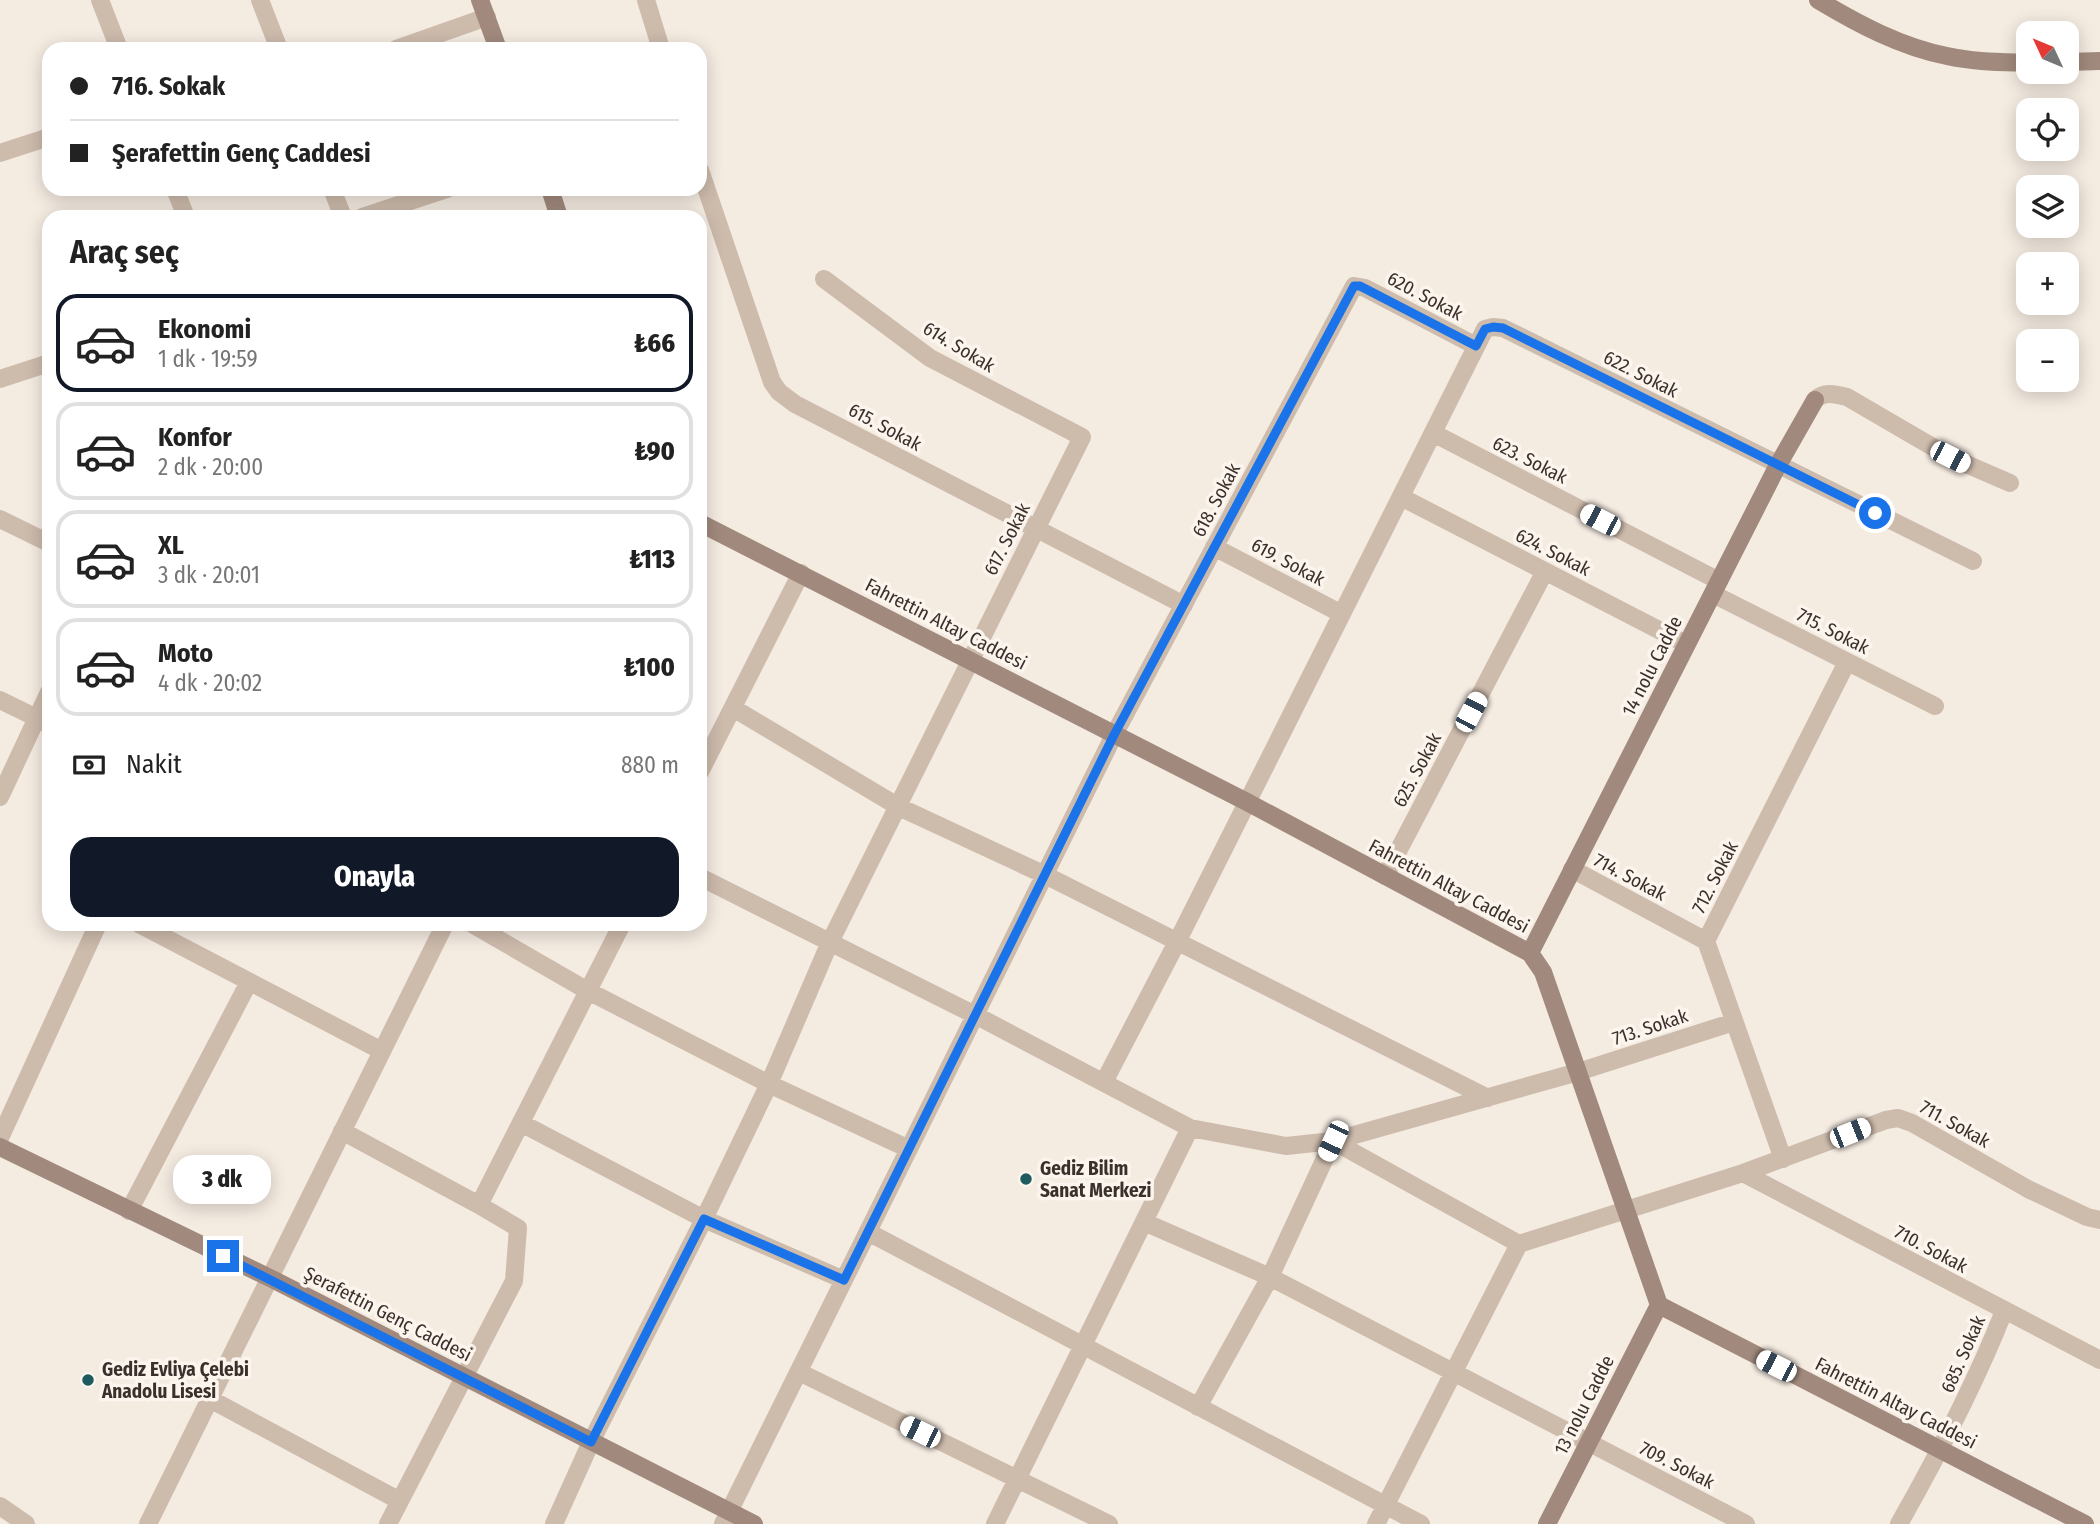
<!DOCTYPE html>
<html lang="tr">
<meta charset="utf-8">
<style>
:root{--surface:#fff;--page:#f2f2f2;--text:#222;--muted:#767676;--line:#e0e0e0;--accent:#111827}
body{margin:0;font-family:"Fira Sans Condensed",sans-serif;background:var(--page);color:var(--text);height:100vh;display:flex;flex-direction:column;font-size:26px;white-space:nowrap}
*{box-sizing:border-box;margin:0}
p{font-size:23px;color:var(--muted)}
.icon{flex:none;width:38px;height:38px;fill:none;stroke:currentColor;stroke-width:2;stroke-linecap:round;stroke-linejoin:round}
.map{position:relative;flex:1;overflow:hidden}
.details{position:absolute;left:42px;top:210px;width:665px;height:721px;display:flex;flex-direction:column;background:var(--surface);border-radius:21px;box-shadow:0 4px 18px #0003}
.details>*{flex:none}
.hud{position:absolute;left:42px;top:42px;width:665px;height:154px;border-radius:21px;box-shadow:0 4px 18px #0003;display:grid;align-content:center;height:154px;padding:0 28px;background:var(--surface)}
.needle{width:46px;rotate:314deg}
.fabs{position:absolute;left:2016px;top:21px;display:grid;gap:14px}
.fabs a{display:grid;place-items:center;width:63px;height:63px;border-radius:14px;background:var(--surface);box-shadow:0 4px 18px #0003;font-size:35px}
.end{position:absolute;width:32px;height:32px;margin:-16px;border:9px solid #1a73e8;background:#fff;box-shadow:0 0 0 4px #fff}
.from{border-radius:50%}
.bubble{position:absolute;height:49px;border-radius:21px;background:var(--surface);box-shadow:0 4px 18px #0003;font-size:23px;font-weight:800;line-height:49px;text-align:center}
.car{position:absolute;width:21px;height:42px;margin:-21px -10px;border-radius:9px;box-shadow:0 0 5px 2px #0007;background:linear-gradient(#fff 24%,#345 0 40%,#fff 0 76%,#345 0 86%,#fff 0)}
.hud b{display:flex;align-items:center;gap:24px;height:66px;font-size:26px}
.hud b+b{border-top:2px solid var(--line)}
.hud i{width:18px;height:18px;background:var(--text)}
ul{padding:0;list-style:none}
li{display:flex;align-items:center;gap:21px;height:98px;margin:0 14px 10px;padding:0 14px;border:4px solid var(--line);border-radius:21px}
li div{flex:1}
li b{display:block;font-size:26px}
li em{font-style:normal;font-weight:800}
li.selected{border-color:var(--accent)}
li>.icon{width:63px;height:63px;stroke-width:1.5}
h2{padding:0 28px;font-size:32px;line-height:84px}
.pay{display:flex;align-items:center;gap:18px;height:77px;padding:0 28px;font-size:26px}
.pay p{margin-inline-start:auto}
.action{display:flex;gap:14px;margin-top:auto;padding:14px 28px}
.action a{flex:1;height:80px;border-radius:21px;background:var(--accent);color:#fff;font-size:28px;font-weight:800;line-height:80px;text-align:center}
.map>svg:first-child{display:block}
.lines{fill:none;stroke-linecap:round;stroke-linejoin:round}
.street{stroke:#cdbbac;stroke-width:18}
.secondary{stroke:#a18a7d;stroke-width:18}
.route{stroke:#1a73e8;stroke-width:9}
.poi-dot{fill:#1f5a5e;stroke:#fbf5ee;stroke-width:2.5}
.labels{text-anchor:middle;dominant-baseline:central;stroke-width:7;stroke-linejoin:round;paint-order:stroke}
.street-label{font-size:19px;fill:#3b302b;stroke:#fbf5ee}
.poi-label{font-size:19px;font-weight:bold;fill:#3b302b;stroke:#fbf5ee;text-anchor:start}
</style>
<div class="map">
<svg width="2100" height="1524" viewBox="0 0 2100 1524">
<rect width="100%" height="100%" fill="#f4ebe1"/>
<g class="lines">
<path class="street" d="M100,0l19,49
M260,0l19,49
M646,0l15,49
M396,49l91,-32
M0,153l49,-16
M700,170l72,212 7,10 16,12 389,201
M175,189l11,28
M332,189l11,28
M362,217l85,-28
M0,379l49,-16
M1815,400c9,-9 20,-6 32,-3l103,60 60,26
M1433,433l286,148
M1401,497l285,147
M0,519l49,24
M1214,547l128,67
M1713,594l222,112
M0,700l49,24
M733,708l166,99 146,68 443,223
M700,772l101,-199
M0,797l49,-105
M1572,869l134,72
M1385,876l160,-305
M700,877l275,138 215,113 96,18 47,-5 245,-69 156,-50
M139,924l243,127
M472,924l116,67 181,93 140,65
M1104,1082l73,-140 308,-613 8,-2 10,1 470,233
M521,1123l183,96 140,61
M342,1131l137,74 39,23 -4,53 -126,243
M0,1138l98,-214
M1783,1159l-77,-218 141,-279
M1743,1173l357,187
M479,1205l143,-281
M129,1211l120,-229
M1144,1222l126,55 476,247
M868,1232l553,292
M799,1372l310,152
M210,1399l190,102
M1198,1407l72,-130 63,-136 186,103 224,-71 143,-53 12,-2 14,5 116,66 59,28 13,3
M0,1506l26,18
M148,1524l297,-600
M554,1524l37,-82 113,-223 65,-135 61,-142 252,-505 -152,-79 -106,-79
M723,1524l391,-789 240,-449 11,2 111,58
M995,1524l195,-396
M1376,1524l143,-280
M1899,1524c39,-69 76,-139 105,-213"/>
<path class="secondary" d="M480,0l18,49
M1818,0c40,24 83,47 129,56 27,6 54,6 81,7
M2067,62l33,-1
M550,189l9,28
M700,523l547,279 283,151 13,19 116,333 426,219
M1530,953l248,-488 37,-65
M0,1147l270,131 484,246
M1547,1524l112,-219"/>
</g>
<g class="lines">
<path class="route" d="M223,1256l368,186 113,-223 140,61 270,-545 240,-449h6l116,60 9,-17 8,-2 10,1 372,185"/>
</g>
<g class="poi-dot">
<circle cx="1026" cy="1179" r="7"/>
<circle cx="88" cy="1380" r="7"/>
</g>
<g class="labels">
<g class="street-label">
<text transform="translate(1425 296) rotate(28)">620. Sokak</text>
<text transform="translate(959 347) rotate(31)">614. Sokak</text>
<text transform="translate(1641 374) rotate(27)">622. Sokak</text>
<text transform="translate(885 427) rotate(28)">615. Sokak</text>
<text transform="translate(1530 460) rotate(27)">623. Sokak</text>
<text transform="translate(1216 500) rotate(-62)">618. Sokak</text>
<text transform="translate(1007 539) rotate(-63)">617. Sokak</text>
<text transform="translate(1553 552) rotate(27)">624. Sokak</text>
<text transform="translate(1288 562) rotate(28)">619. Sokak</text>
<text transform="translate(946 624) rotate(27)">Fahrettin Altay Caddesi</text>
<text transform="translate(1833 631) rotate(27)">715. Sokak</text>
<text transform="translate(1652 666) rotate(-63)">14 nolu Cadde</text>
<text transform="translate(1417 770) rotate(-62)">625. Sokak</text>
<text transform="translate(1630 877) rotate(28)">714. Sokak</text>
<text transform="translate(1715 877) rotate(-63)">712. Sokak</text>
<text transform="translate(1449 886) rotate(28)">Fahrettin Altay Caddesi</text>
<text transform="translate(1650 1027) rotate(-18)">713. Sokak</text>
<text transform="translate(1955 1124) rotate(29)">711. Sokak</text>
<text transform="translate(1931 1249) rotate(28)">710. Sokak</text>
<text transform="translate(388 1314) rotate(27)">Şerafettin Genç Caddesi</text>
<text transform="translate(1963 1354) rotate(-66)">685. Sokak</text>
<text transform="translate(1896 1403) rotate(27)">Fahrettin Altay Caddesi</text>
<text transform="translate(1584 1405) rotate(-63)">13 nolu Cadde</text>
<text transform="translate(1677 1465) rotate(27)">709. Sokak</text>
</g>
<g class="poi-label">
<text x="1040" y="1168">Gediz Bilim<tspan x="1040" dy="22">Sanat Merkezi</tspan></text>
<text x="102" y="1369">Gediz Evliya Çelebi<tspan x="102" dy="22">Anadolu Lisesi</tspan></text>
</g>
</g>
</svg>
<div class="fabs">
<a><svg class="needle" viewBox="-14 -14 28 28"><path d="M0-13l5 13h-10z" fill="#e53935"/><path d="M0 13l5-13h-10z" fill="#767676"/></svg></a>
<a><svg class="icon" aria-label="locate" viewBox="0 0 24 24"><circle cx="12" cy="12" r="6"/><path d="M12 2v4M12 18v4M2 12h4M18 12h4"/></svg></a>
<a><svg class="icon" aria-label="layers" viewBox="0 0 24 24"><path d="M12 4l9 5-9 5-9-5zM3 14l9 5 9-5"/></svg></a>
<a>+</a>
<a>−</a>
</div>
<i class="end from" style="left:1875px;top:513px"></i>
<i class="end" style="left:223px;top:1256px"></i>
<div class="bubble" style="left:173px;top:1155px;width:98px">3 dk</div>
<i class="car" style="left:1950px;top:457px;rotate:117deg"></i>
<i class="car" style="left:1600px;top:520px;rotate:297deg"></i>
<i class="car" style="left:1471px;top:712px;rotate:28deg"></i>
<i class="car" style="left:1850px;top:1133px;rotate:68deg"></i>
<i class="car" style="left:1333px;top:1141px;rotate:205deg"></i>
<i class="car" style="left:1776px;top:1366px;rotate:297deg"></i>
<i class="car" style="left:920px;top:1432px;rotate:296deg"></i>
<div class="hud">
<b><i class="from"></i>716. Sokak</b>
<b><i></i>Şerafettin Genç Caddesi</b>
</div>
<section class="details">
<h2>Araç seç</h2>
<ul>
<li class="selected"><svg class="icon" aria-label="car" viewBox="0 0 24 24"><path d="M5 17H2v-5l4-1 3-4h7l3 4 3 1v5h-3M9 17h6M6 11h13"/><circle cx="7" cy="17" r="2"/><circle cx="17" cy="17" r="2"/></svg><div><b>Ekonomi</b><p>1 dk · 19:59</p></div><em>₺66</em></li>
<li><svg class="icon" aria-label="car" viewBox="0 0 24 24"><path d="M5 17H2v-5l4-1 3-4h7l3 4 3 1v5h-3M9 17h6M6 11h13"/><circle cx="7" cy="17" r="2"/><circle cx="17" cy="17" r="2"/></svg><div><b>Konfor</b><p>2 dk · 20:00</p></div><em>₺90</em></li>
<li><svg class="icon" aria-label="car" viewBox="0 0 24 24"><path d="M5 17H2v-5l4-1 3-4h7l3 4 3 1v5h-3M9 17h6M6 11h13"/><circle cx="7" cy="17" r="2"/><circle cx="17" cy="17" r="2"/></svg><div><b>XL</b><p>3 dk · 20:01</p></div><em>₺113</em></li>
<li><svg class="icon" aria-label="car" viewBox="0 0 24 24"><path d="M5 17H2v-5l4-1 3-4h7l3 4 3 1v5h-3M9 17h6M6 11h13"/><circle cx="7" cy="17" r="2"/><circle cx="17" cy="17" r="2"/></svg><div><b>Moto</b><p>4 dk · 20:02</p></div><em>₺100</em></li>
</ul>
<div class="pay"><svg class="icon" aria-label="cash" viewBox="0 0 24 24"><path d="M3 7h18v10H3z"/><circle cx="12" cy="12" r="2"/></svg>Nakit<p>880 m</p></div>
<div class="action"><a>Onayla</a></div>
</section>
</div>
